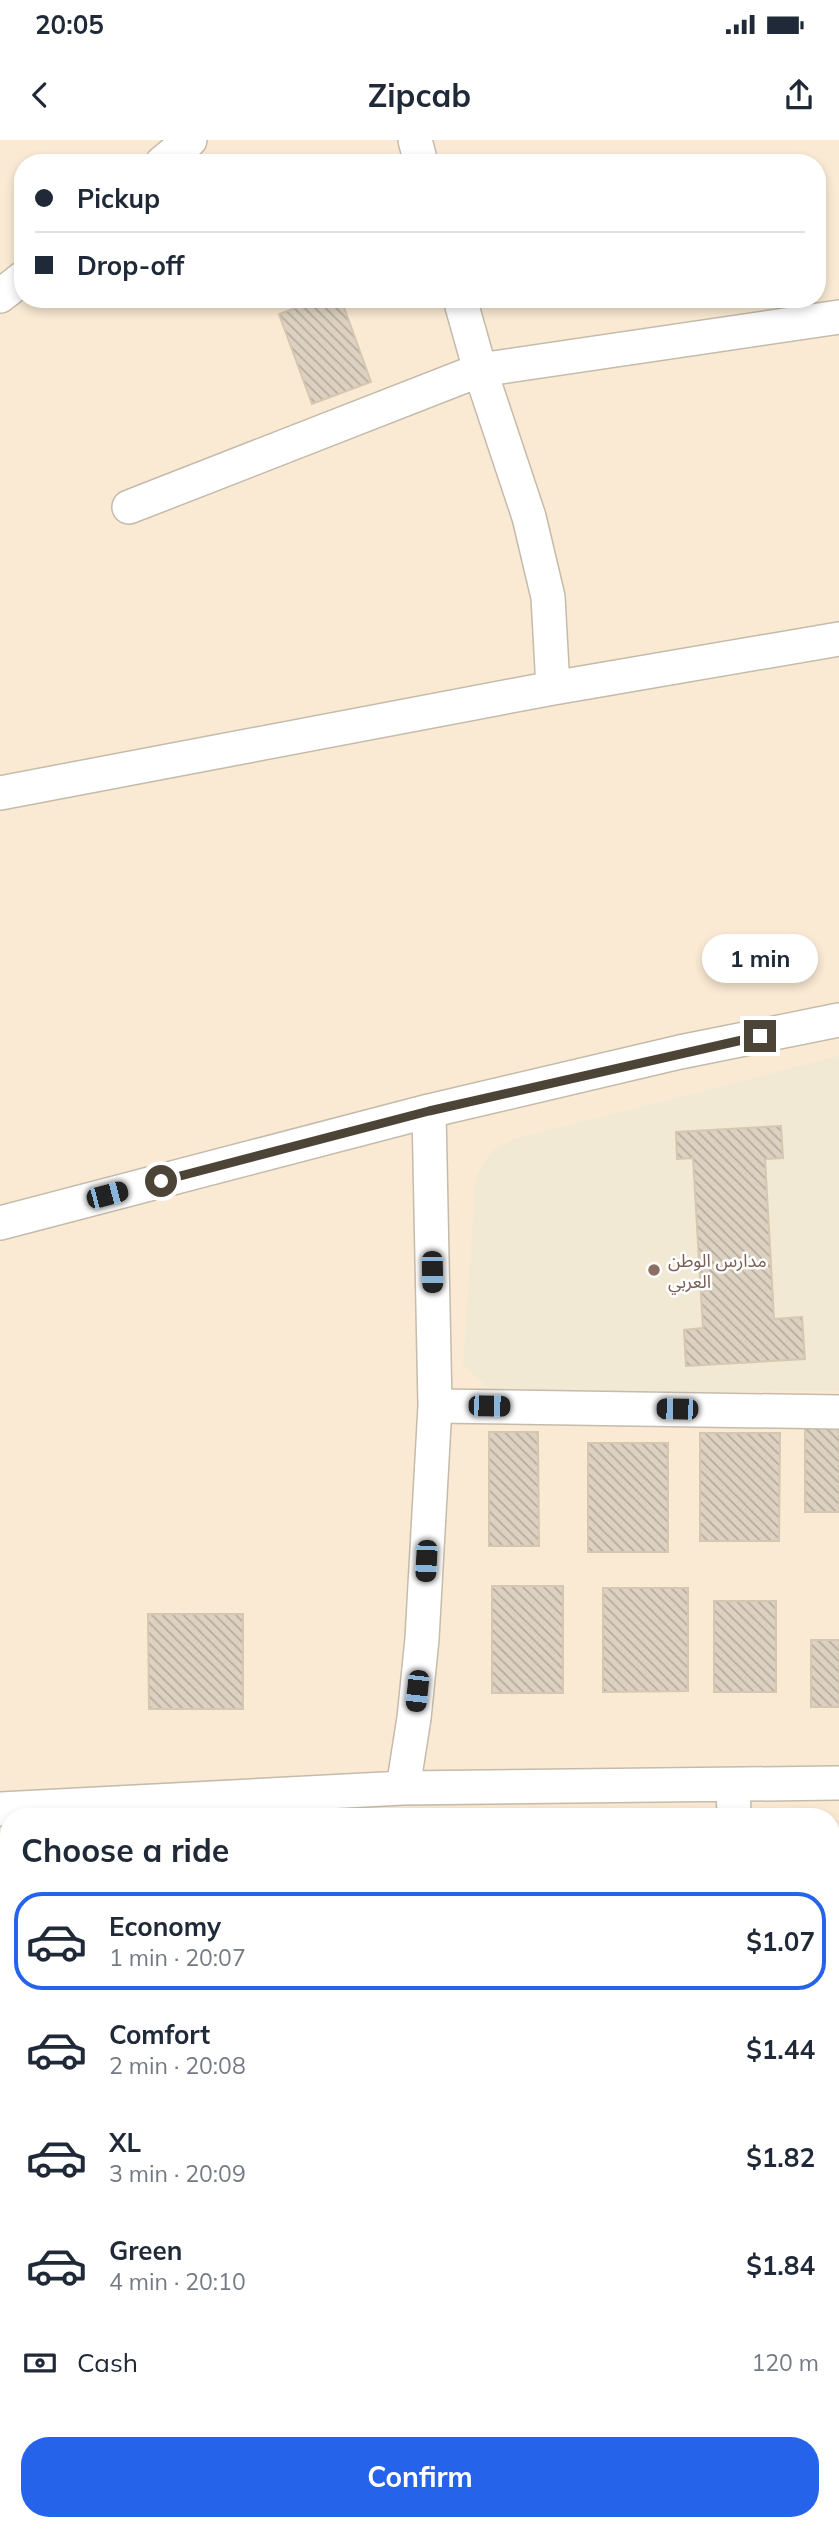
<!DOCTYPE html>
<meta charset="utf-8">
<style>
:root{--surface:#fff;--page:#f6f6f7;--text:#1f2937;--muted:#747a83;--line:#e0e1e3;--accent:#2563eb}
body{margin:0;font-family:Mulish,"Noto Sans Arabic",sans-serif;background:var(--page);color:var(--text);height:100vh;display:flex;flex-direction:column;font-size:26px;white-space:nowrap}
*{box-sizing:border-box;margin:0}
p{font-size:23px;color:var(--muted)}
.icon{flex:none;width:38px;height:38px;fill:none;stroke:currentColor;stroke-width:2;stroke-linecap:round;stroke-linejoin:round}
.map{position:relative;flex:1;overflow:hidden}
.drawer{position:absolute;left:0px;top:1668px;width:840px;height:723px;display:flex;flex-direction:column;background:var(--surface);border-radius:28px 28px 0 0;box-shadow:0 4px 10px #0003}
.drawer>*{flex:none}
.guide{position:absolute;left:14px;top:14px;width:812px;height:154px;border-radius:28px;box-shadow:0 4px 10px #0003;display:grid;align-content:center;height:154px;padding:0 21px;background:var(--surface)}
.end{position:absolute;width:32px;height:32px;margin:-16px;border:9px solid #4c4437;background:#fff;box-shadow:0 0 0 4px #fff}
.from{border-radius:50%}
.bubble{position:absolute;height:49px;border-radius:24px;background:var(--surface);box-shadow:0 4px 10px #0003;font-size:23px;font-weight:700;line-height:49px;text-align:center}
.car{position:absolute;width:21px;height:42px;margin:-21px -10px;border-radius:9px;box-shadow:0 0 5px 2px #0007;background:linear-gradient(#222 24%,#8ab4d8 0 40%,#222 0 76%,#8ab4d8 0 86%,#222 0)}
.guide b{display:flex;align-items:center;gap:24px;height:66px;font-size:26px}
.guide b+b{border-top:2px solid var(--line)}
.guide i{width:18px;height:18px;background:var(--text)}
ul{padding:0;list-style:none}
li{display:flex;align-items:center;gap:21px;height:98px;margin:0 14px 10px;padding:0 7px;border:4px solid transparent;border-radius:28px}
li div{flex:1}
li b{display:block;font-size:26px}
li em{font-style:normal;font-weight:700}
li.current{border-color:var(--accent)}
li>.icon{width:63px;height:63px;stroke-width:1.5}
h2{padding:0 21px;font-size:32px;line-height:84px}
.pay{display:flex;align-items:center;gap:18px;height:77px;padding:0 21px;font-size:26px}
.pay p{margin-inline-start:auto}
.button{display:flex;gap:14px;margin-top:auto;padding:14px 21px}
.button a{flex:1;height:80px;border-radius:28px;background:var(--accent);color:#fff;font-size:28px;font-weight:700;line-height:80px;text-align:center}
.status{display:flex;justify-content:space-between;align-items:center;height:49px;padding:0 35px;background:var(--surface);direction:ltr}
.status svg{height:19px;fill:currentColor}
header{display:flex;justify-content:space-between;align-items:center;height:91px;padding:0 21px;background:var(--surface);font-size:32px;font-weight:700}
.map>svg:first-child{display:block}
.commercial{fill:#faead4;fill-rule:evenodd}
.education{fill:#f1e9d3}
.building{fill:url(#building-back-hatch);stroke:#d6c7b0;stroke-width:2}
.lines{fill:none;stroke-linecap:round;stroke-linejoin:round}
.minor-casing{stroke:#c4bbab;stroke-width:36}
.minor{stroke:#fff;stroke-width:33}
.route{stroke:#4c4437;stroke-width:9}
.education-dot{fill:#8d6e63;stroke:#fff;stroke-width:2.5}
.labels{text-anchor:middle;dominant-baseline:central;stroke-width:5;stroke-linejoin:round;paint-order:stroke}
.education-label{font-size:18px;fill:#785e54;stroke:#fff;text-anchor:start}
</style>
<div class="status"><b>20:05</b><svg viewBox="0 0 49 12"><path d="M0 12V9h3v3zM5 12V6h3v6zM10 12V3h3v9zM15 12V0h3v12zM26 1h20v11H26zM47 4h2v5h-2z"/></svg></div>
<header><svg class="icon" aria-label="back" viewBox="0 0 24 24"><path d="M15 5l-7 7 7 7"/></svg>Zipcab<svg class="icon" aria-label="share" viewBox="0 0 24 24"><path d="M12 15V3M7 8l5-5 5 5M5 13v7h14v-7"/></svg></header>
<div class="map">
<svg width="839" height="2390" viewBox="0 0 839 2390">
<defs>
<pattern id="building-back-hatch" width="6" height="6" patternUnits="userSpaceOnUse" patternTransform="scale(1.75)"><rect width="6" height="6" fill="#ddd2c1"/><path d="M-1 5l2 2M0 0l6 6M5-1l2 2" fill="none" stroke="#b5ac9e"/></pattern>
</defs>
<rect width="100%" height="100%" fill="#f7f3ea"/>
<path class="commercial" d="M0,0h839v2390h-839zM23,23h794v136h-794zM9,1676h822v706h-822z"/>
<path class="education" d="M839,916v335l-346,1 -30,-27 13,-190 16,-24 23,-12z"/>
<path class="building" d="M319,159h22l30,83 -59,22 -33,-90z
M781,986l2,32 -18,1 9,160 28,-2 3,42 -119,7 -2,-36 19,-2 -10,-170 -16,1 -1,-27z
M805,1282h34v90h-34z
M489,1292h49l1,114h-50z
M700,1293h80l-1,108h-79z
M588,1303h80v109h-80z
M492,1446h71v107h-71z
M603,1448h85v103l-85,1z
M714,1461h62v91h-62z
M148,1474h95v95h-94z
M811,1500h28v67h-28z
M7,1705h2v96h-2z
M0,1827h9v122h-9z
M831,1869h8v71h-8z"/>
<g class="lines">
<defs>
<path id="minor" d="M415,0l6,23
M162,23l28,-23
M0,156l23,-18
M460,159l20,71 49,147 19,80 5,91
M129,367l351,-137 359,-53
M0,653l553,-105 286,-49
M0,1083l429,-112 251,-59 159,-32
M435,1266l404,6
M733,1645l1,31
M403,1648l11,-70 8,-79 13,-233 -6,-295
M0,1669l403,-21 436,-5
M831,2024h8
M0,2029h9
M358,2382v8"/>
</defs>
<use href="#minor" class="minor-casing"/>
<use href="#minor" class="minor"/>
</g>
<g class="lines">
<path class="route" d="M161,1041l268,-70 331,-75"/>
</g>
<circle class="education-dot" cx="654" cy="1130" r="7"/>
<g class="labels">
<g class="education-label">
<text x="668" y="1120">مدارس الوطن<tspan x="668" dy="21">العربي</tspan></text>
</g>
</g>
</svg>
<i class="end from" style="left:161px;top:1041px"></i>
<i class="end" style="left:760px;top:896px"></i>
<div class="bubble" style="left:702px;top:794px;width:116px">1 min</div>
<i class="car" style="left:107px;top:1055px;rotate:75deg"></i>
<i class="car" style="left:432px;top:1132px;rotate:179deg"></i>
<i class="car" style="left:489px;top:1266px;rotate:91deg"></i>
<i class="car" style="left:677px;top:1269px;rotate:271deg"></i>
<i class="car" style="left:426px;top:1421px;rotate:183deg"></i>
<i class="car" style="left:417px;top:1551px;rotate:186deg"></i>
<div class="guide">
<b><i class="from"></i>Pickup</b>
<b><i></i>Drop-off</b>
</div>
<section class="drawer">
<h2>Choose a ride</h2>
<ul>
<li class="current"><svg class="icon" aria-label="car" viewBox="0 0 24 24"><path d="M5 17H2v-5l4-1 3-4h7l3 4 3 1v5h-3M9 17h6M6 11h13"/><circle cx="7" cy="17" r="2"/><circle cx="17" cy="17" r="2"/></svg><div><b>Economy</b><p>1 min · 20:07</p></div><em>$1.07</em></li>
<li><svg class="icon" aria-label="car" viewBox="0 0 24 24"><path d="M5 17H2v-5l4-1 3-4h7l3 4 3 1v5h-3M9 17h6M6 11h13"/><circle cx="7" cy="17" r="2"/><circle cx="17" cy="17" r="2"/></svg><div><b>Comfort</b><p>2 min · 20:08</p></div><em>$1.44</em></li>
<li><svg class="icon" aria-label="car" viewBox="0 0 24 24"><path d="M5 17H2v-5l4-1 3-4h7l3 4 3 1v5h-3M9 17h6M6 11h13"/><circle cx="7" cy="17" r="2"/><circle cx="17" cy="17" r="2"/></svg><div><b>XL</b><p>3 min · 20:09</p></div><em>$1.82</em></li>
<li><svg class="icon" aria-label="car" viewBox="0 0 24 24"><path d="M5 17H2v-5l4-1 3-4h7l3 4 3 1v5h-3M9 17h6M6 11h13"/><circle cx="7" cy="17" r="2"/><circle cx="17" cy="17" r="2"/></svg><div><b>Green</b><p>4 min · 20:10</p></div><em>$1.84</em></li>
</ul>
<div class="pay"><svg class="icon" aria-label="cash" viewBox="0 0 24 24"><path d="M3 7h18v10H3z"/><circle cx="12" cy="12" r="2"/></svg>Cash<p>120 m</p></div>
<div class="button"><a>Confirm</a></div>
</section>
</div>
